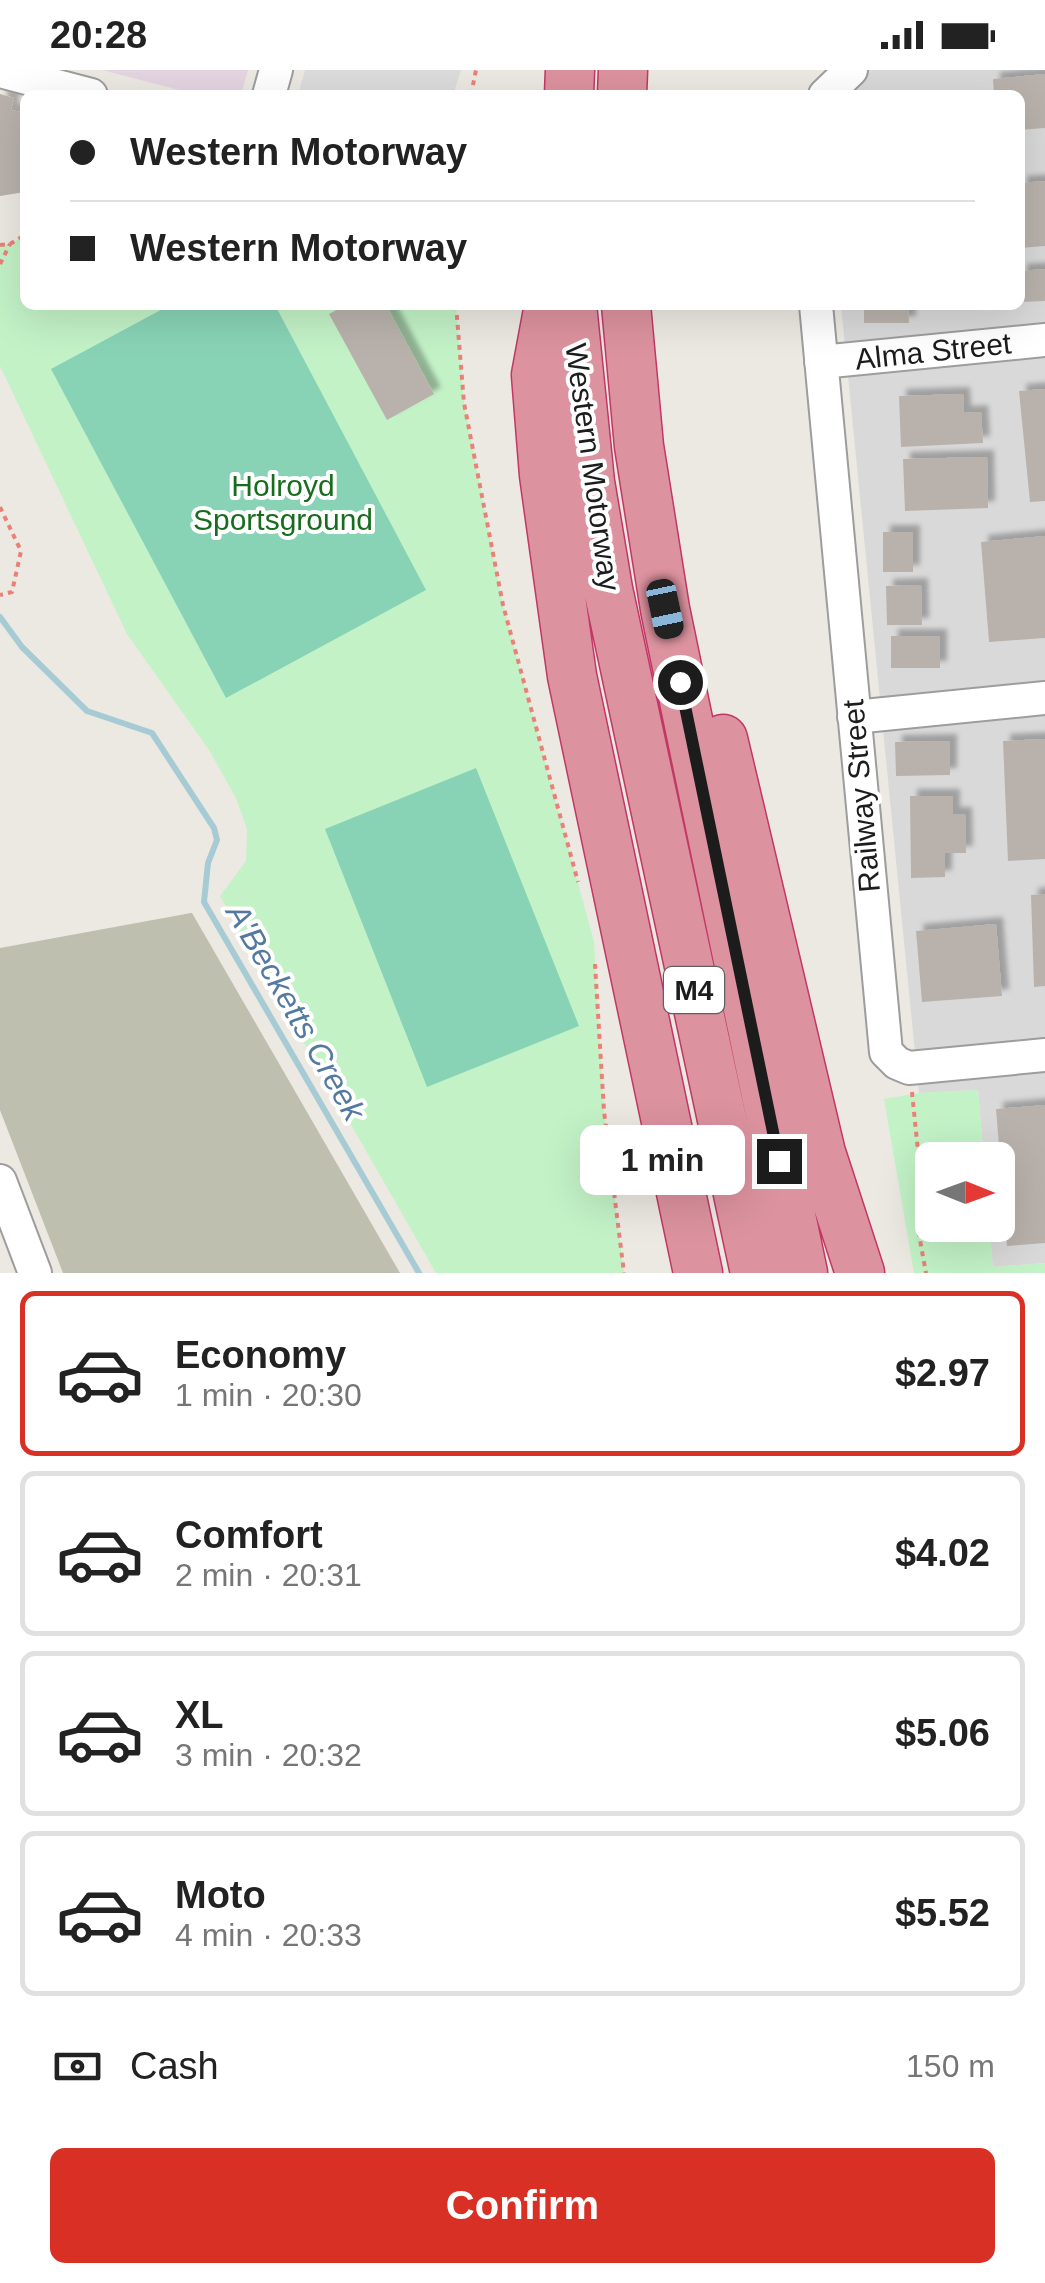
<!DOCTYPE html>
<meta charset="utf-8">
<style>
:root{--surface:#fff;--page:#f6f6f6;--text:#222;--muted:#767676;--line:#e0e0e0;--accent:#d93025}
body{margin:0;font-family:Arial,sans-serif;background:var(--page);color:var(--text);height:100vh;display:flex;flex-direction:column;font-size:38px;white-space:nowrap}
*{box-sizing:border-box;margin:0}
p{font-size:32px;color:var(--muted)}
.icon{flex:none;width:55px;height:55px;fill:none;stroke:currentColor;stroke-width:2;stroke-linecap:round;stroke-linejoin:round}
.map{position:relative;height:1203px;overflow:hidden}
.drawer{display:flex;flex-direction:column;background:var(--surface);flex:1}
.drawer>*{flex:none}
.banner{position:absolute;left:20px;top:20px;width:1005px;height:220px;border-radius:15px;box-shadow:0 10px 40px #0002;display:grid;align-content:center;height:220px;padding:0 50px;background:var(--surface)}
.needle{width:65px;rotate:91deg}
.tools{position:absolute;left:915px;top:1072px;display:grid;gap:20px}
.tools a{display:grid;place-items:center;width:100px;height:100px;border-radius:15px;background:var(--surface);box-shadow:0 10px 40px #0002;font-size:50px}
.end{position:absolute;width:45px;height:45px;margin:-22px;border:12px solid #1c1c1c;background:#fff;box-shadow:0 0 0 5px #fff}
.from{border-radius:50%}
.bubble{position:absolute;height:70px;border-radius:15px;background:var(--surface);box-shadow:0 10px 40px #0002;font-size:32px;font-weight:700;line-height:70px;text-align:center}
.car{position:absolute;width:30px;height:60px;margin:-30px -15px;border-radius:12px;box-shadow:0 0 8px 2px #0007;background:linear-gradient(#222 24%,#8ab4d8 0 40%,#222 0 76%,#8ab4d8 0 86%,#222 0)}
.banner b{display:flex;align-items:center;gap:35px;height:95px;font-size:38px}
.banner b+b{border-top:2px solid var(--line)}
.banner i{width:25px;height:25px;background:var(--text)}
ul{padding:18px 0 0;list-style:none}
li{display:flex;align-items:center;gap:30px;height:165px;margin:0 20px 15px;padding:0 30px;border:5px solid var(--line);border-radius:15px}
li div{flex:1}
li b{display:block;font-size:38px}
li em{font-style:normal;font-weight:700}
li.active{border-color:var(--accent)}
li>.icon{width:90px;height:90px;stroke-width:1.5}
.pay{display:flex;align-items:center;gap:25px;height:110px;padding:0 50px;font-size:38px}
.pay p{margin-inline-start:auto}
.action{display:flex;gap:20px;margin-top:auto;padding:20px 50px}
.action a{flex:1;height:115px;border-radius:15px;background:var(--accent);color:#fff;font-size:40px;font-weight:700;line-height:115px;text-align:center}
.status{display:flex;justify-content:space-between;align-items:center;height:70px;padding:0 50px;background:var(--surface);direction:ltr}
.status svg{height:28px;fill:currentColor}
.map>svg:first-child{display:block}
.residential{fill:#dad9d9}
.industrial{fill:#e4d5e1}
.construction{fill:#bfbfaf}
.park{fill:#c3f2c7}
.pitch{fill:#88d3b6}
.parking{fill:#dcdcdc}
.lines{fill:none;stroke-linecap:round;stroke-linejoin:round}
.stream{stroke:#a7cbd5;stroke-width:6}
.building{fill:#b9b2ac;filter:url(#shadow)}
.minor-casing{stroke:#9d9d9d;stroke-width:36}
.highway-casing{stroke:#c33766;stroke-width:51}
.path{stroke:#e98276;stroke-width:4;stroke-dasharray:5 5;stroke-linecap:butt}
.minor{stroke:#fff;stroke-width:32}
.highway{stroke:#dc929f;stroke-width:48}
.route{stroke:#1c1c1c;stroke-width:12}
.labels{text-anchor:middle;dominant-baseline:central;stroke-width:8;stroke-linejoin:round;paint-order:stroke}
.shield{fill:#fff;stroke:#606060;stroke-width:2.5}
.shield-label{font-size:28px;font-weight:bold;fill:#1c1c1c}
.street-label{font-size:30px;fill:#1c1c1c;stroke:#fff}
.park-label{font-size:30px;fill:#176c1e;stroke:#fff}
.water-label{font-size:32px;font-style:italic;fill:#5379a0;stroke:#fff}
</style>
<div class="status"><b>20:28</b><svg viewBox="0 0 49 12"><path d="M0 12V9h3v3zM5 12V6h3v6zM10 12V3h3v9zM15 12V0h3v12zM26 1h20v11H26zM47 4h2v5h-2z"/></svg></div>
<div class="map">
<svg width="1045" height="1203" viewBox="0 0 1045 1203">
<defs>
<filter id="shadow"><feDropShadow dx="7" dy="-7" stdDeviation="2.5" flood-color="#0004"/></filter>
</defs>
<rect width="100%" height="100%" fill="#ece9e2"/>
<path class="residential" d="M845,0h200v1193l-52,4 -4,-42h9v-65h-14l-6,-70 -59,3 -78,-788h179v-210h-180z"/>
<path class="industrial" d="M102,0h146l-7,25h-43z"/>
<path class="construction" d="M191,843h1l208,360h-337l-63,-163v-162z"/>
<path class="park" d="M25,165v70h431l8,98 39,202 91,337 10,169 20,162h-188l-216,-377 26,-35 1,-32 -11,-31 -27,-48 -82,-116 -127,-268v-121l10,-1z
M978,1020l6,70h-52v65h57l4,42 52,-4v10h-131l-30,-174 35,-6z"/>
<path class="pitch" d="M170,235h105l151,285 -200,108 -175,-329z
M476,698l103,258 -152,61 -102,-258z"/>
<path class="parking" d="M305,0h156l-8,25h-155z"/>
<g class="lines">
<path class="stream" d="M0,547l22,30 65,64 65,22 62,95 3,12 -9,23 -4,39 215,371"/>
</g>
<path class="building" d="M1045,4v54l-25,2v-35h-26l-1,-16z
M0,24l14,4 -3,12 14,3v79l-25,4z
M1045,111v65l-25,2v-65z
M1045,199v32l-25,1v-31z
M346,235h40l48,89 -47,26 -58,-106z
M864,235h44l1,18h-45z
M1045,319v112l-15,1 -11,-111z
M963,324l1,19 17,-1 2,31 -82,4 -2,-51z
M987,387l1,51 -83,3 -2,-52z
M883,462h30v40h-30z
M1045,466v102l-56,4 -8,-100z
M921,515l1,40h-35l-1,-39z
M891,566h49v32h-49z
M1045,669v120l-37,2 -5,-120z
M950,671v34l-54,1 -1,-34z
M910,726h43v18h12l1,39h-21v24l-34,1z
M1045,824v92l-11,1 -3,-92z
M996,854l6,72 -80,6 -6,-71z
M1045,1035v138l-38,3 -11,-137z"/>
<g class="lines">
<defs>
<path id="minor" d="M0,1l91,24
M269,25l7,-25
M825,25l26,-25
M816,235l70,747 11,11 12,5 136,-13
M821,292l224,-22
M854,647l191,-19
M0,1111l35,92"/>
<path id="highway" d="M569,25l1,-25
M622,25l1,-25
M549,235l-13,70 8,100 28,201 126,597
M572,235l18,177 18,107 147,684
M626,235l13,141 26,163 138,664
M723,669l98,414 39,120"/>
</defs>
<use href="#minor" class="minor-casing"/>
<use href="#highway" class="highway-casing"/>
<path class="path" d="M471,25l5,-25
M0,175l10,-1 15,-9
M0,194l10,-20
M456,235l8,98 39,202 75,277
M0,437l21,44 -9,41 -12,3
M595,894l9,147 20,162
M912,1022l7,69 -1,68 8,44"/>
<use href="#minor" class="minor"/>
<use href="#highway" class="highway"/>
</g>
<g class="lines">
<path class="route" d="M680,612l99,479"/>
</g>
<g class="labels">
<rect class="shield" x="664" y="897" width="60" height="46" rx="8"/>
<g class="shield-label">
<text x="694" y="920">M4</text>
</g>
<g class="street-label">
<text transform="translate(933 281) rotate(-6)">Alma Street</text>
<text transform="translate(593 397) rotate(82)">Western Motorway</text>
<text transform="translate(861 726) rotate(-95)">Railway Street</text>
</g>
<g class="park-label">
<text x="283" y="415">Holroyd<tspan x="283" dy="34">Sportsground</tspan></text>
</g>
<g class="water-label">
<text transform="translate(296 942) rotate(60)">A'Becketts Creek</text>
</g>
</g>
</svg>
<div class="tools">
<a><svg class="needle" viewBox="-14 -14 28 28"><path d="M0-13l5 13h-10z" fill="#e53935"/><path d="M0 13l5-13h-10z" fill="#767676"/></svg></a>
</div>
<i class="end from" style="left:680px;top:612px"></i>
<i class="end" style="left:779px;top:1091px"></i>
<div class="bubble" style="left:580px;top:1055px;width:165px">1 min</div>
<i class="car" style="left:665px;top:539px;rotate:168deg"></i>
<div class="banner">
<b><i class="from"></i>Western Motorway</b>
<b><i></i>Western Motorway</b>
</div>
</div>
<section class="drawer">
<ul>
<li class="active"><svg class="icon" aria-label="car" viewBox="0 0 24 24"><path d="M5 17H2v-5l4-1 3-4h7l3 4 3 1v5h-3M9 17h6M6 11h13"/><circle cx="7" cy="17" r="2"/><circle cx="17" cy="17" r="2"/></svg><div><b>Economy</b><p>1 min · 20:30</p></div><em>$2.97</em></li>
<li><svg class="icon" aria-label="car" viewBox="0 0 24 24"><path d="M5 17H2v-5l4-1 3-4h7l3 4 3 1v5h-3M9 17h6M6 11h13"/><circle cx="7" cy="17" r="2"/><circle cx="17" cy="17" r="2"/></svg><div><b>Comfort</b><p>2 min · 20:31</p></div><em>$4.02</em></li>
<li><svg class="icon" aria-label="car" viewBox="0 0 24 24"><path d="M5 17H2v-5l4-1 3-4h7l3 4 3 1v5h-3M9 17h6M6 11h13"/><circle cx="7" cy="17" r="2"/><circle cx="17" cy="17" r="2"/></svg><div><b>XL</b><p>3 min · 20:32</p></div><em>$5.06</em></li>
<li><svg class="icon" aria-label="car" viewBox="0 0 24 24"><path d="M5 17H2v-5l4-1 3-4h7l3 4 3 1v5h-3M9 17h6M6 11h13"/><circle cx="7" cy="17" r="2"/><circle cx="17" cy="17" r="2"/></svg><div><b>Moto</b><p>4 min · 20:33</p></div><em>$5.52</em></li>
</ul>
<div class="pay"><svg class="icon" aria-label="cash" viewBox="0 0 24 24"><path d="M3 7h18v10H3z"/><circle cx="12" cy="12" r="2"/></svg>Cash<p>150 m</p></div>
<div class="action"><a>Confirm</a></div>
</section>
